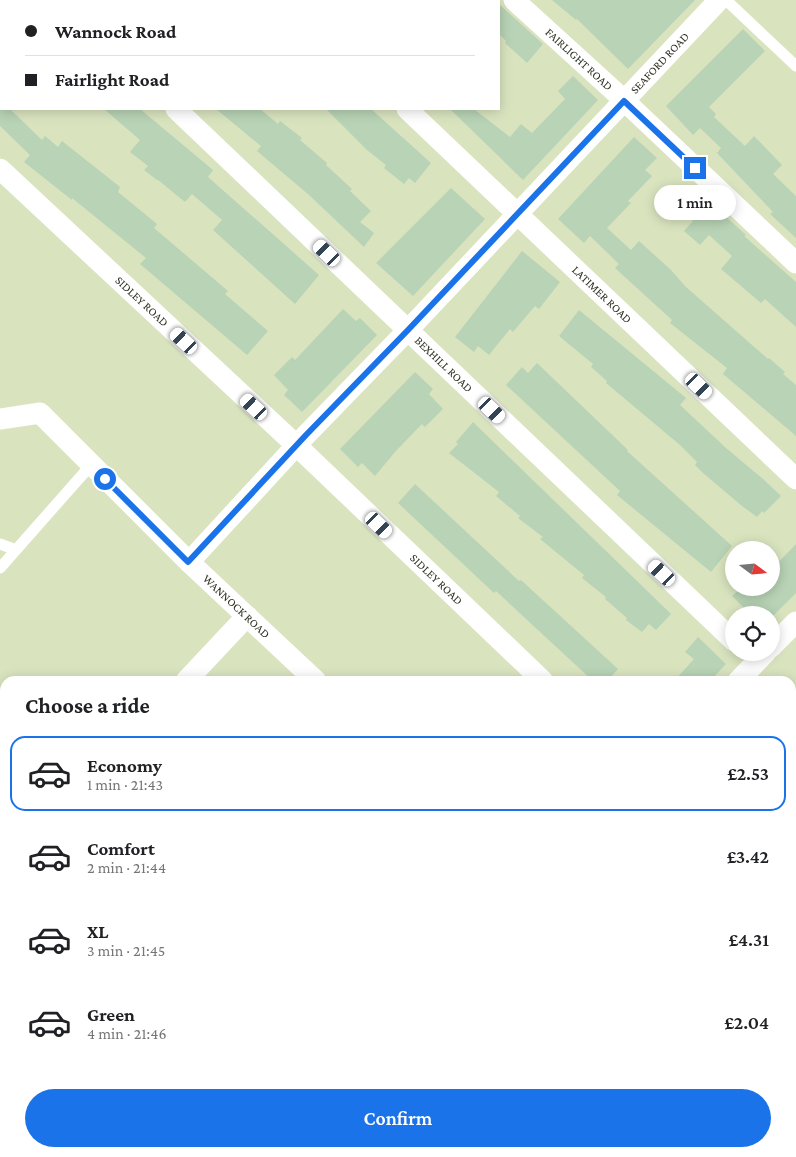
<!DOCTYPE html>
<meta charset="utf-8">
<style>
:root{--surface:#fff;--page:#f2f2f2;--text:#202124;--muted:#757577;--line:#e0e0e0;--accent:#1a73e8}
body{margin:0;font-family:"Crimson Pro",serif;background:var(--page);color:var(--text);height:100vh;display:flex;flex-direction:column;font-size:19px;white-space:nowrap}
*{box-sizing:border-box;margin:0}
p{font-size:16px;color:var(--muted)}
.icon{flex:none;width:28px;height:28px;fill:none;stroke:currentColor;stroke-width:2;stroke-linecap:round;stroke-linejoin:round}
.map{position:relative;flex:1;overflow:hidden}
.panel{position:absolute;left:0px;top:676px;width:796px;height:481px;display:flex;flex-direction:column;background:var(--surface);border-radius:15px 15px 0 0;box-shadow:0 2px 12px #0003}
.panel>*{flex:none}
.banner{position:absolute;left:0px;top:0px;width:500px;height:110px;box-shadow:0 2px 12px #0003;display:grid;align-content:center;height:110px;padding:0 25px;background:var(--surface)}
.needle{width:32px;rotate:106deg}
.controls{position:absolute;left:725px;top:541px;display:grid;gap:10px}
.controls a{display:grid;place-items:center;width:55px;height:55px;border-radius:50%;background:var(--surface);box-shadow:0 2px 12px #0003;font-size:25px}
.end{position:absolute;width:22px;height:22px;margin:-11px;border:6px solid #1a73e8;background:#fff;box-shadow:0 0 0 2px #fff}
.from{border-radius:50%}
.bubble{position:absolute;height:35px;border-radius:18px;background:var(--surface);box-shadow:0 2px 12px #0003;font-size:16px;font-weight:600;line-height:35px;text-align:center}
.car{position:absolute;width:15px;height:30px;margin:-15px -8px;border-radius:6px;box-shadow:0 0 4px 1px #0007;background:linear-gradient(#fff 24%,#345 0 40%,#fff 0 76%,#345 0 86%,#fff 0)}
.banner b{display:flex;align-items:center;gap:18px;height:48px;font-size:19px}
.banner b+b{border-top:1px solid var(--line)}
.banner i{width:12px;height:12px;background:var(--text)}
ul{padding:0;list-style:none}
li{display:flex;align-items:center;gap:15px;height:75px;margin:0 10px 8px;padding:0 15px;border:2px solid transparent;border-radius:15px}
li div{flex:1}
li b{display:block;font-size:19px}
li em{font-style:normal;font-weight:600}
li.current{border-color:var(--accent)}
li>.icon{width:45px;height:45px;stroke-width:1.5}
h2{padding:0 25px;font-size:22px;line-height:60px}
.action{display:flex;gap:10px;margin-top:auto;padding:10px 25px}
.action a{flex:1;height:58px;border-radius:30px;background:var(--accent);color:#fff;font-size:20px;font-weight:600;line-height:58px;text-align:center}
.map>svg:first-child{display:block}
.green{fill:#cab99f}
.building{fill:#b8d3b5}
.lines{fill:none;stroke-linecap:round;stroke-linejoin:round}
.path{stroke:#949c80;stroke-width:3;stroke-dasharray:1 4;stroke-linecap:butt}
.lane{stroke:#fff;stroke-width:11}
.street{stroke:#fff;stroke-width:21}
.secondary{stroke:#fff;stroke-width:28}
.route{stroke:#1a73e8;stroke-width:6}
.labels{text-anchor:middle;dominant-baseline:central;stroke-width:4;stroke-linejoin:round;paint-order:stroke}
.street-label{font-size:12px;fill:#2f3325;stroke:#fff}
</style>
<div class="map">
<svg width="796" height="1157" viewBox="0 0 796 1157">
<rect width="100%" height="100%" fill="#d9e4bf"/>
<path class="green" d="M796,812v345h-375l4,-5h366v-336z"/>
<path class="building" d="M552,0h143l-67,69 -51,-50 -1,1z
M499,4l44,40 -16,19 -22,-20 1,-2 -7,-7z
M743,29l22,22 -56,56 7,7 -2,3 31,29 9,-10 28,29 -9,9 23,22v42l-26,-24 3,-2 -56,-59 4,-5 -21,-20 -7,7 -27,-29z
M573,76l25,24 -75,80 -73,-71h24l36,28 11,-13 11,9 33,-34 -7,-8z
M0,98l1,2v9h9l32,31 3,-4 13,11 4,-6 58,46 -2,5 39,32 -3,4 74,63 -3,3 43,37 -21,24 -107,-91 6,-6 -74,-60v2l-48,-38 6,-7 -30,-29z
M104,109h36l73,61 -5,7 111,98 -24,29 -82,-74 9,-10 -30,-26 -7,8 -27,-22h-1l-13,-10 4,-4 -18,-14 10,-12z
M216,109h44l18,15 2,-3 22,17 -2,2 27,23 -1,2 26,24 -2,2 21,20 -11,11 14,11 -10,14 -55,-52 -52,-44 4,-5z
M326,109h45l60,54 -16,20 -6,-5 -5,6 -20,-16 2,-3 -19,-15z
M634,137l23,21 -12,12 7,6 -24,25 3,2 -24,25 24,22 8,-9 32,29 15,17 82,72 1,-1 16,14 -2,2 13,11v51l-73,-62 4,-6 -57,-45 2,-3 -57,-52 4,-4 -29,-28 -6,7 -26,-24z
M692,186l54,49 -2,1 52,46v45l-31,-28 -4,4 -40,-34 11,-13 -23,-21 -9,10 -16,-14 9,-10 -18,-16z
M451,188l34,31 -72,77 -37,-33z
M522,251l38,31 -21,27 -4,-3 -22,26 -3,-3 -21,26 -11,-9 -4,6 -19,-15z
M343,309l13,12 4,-3 17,17 -75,77 -18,-17 4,-5 -14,-15 18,-18 3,3z
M579,310l107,88 -6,7 46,43 37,31 18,17 -17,17 -2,-2 -5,6 -15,-11 -39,-33 -8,-8 2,-3 -17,-17 -74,-62 1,-2 -16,-14 2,-3 -34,-28z
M537,363l91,87 -1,1 105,95 -21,26 -94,-77 3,-4 -114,-106 16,-18 6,6z
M415,372l18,17 -4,5 14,15 -18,18 -3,-3 -27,28 -20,24 -13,-13 -4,4 -18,-18z
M473,422l198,192 -15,16 -7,-6 -7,8 -16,-12 1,-2 -22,-19 1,-2 -24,-19 2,-3 -44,-36 3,-2 -25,-19 2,-2 -24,-20 3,-4 -50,-39 9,-9 -2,-2z
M415,484l104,97 2,-1 97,89 -11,12h-14l-97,-90 -2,2 -96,-90z
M796,544v49l-22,22h-23l-19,-19 9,-8h30v-18z
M698,637l28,27 -16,17h-36l20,-22 -9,-7z"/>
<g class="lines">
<path class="path" d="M537,1152l3,5
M572,1152l5,5
M731,1152v5
M434,1157l5,-5
M502,1157l18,-5
M559,1157v-5
M580,1157l3,-5"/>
<path class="lane" d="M726,0l70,66
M0,544l16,6
M0,568l91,-103
M791,823l5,-5"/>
<g class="street">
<path d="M61,0l2,1"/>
<path d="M292,0l1,1"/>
<path id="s1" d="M514,0l100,91 182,172"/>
<path id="s2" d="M176,109l558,532"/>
<path id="s3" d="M407,109l389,370"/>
<path id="s4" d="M0,169l297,277 246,235"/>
<path id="s5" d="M0,419l40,-6 149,149 127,119"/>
<path id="s6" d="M189,562l117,-127 102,-105 311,-330"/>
<path d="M771,647l25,-25"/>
<path d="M186,681l61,-65"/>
<path d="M738,681l28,-29"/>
<path d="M0,740l5,-1"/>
<path d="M0,935l5,-1"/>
<path d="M105,1152l1,5"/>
<path d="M274,1157l5,-5"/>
</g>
<path class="secondary" d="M33,1l1,-1
M0,35l1,-2"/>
</g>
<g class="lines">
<path class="route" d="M105,479l83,83 118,-127 102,-105 216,-229 71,67"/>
</g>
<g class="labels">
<g class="street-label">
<text stroke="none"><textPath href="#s1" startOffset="88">FAIRLIGHT ROAD</textPath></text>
<text stroke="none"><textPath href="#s6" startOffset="686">SEAFORD ROAD</textPath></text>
<text stroke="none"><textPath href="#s3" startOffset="269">LATIMER ROAD</textPath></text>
<text stroke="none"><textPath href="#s4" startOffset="194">SIDLEY ROAD</textPath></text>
<text stroke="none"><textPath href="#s2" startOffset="370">BEXHILL ROAD</textPath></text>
<text stroke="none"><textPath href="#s4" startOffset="599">SIDLEY ROAD</textPath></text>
<text stroke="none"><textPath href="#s5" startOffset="316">WANNOCK ROAD</textPath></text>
</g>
</g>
</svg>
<div class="controls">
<a><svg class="needle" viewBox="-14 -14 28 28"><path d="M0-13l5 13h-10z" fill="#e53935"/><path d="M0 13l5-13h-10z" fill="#757577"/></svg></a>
<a><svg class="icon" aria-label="locate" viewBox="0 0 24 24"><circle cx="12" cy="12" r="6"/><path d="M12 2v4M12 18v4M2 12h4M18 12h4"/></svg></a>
</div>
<i class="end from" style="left:105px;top:479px"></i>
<i class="end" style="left:695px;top:168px"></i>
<div class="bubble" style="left:654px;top:185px;width:82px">1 min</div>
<i class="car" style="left:327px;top:253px;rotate:314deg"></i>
<i class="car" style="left:184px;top:341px;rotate:313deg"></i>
<i class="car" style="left:699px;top:386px;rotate:134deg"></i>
<i class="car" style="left:254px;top:407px;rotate:313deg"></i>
<i class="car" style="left:492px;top:410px;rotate:134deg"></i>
<i class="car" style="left:379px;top:525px;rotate:134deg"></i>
<i class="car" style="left:662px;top:573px;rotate:313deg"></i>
<div class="banner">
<b><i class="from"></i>Wannock Road</b>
<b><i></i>Fairlight Road</b>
</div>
<section class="panel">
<h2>Choose a ride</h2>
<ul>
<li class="current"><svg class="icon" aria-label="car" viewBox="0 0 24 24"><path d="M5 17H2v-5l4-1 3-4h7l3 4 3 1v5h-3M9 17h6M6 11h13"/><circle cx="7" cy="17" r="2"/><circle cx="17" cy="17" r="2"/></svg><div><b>Economy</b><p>1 min · 21:43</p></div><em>£2.53</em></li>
<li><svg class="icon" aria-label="car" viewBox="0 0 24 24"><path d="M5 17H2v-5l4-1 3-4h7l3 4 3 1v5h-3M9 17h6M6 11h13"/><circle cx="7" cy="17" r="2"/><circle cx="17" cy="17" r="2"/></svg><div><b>Comfort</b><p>2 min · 21:44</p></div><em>£3.42</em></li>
<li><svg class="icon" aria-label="car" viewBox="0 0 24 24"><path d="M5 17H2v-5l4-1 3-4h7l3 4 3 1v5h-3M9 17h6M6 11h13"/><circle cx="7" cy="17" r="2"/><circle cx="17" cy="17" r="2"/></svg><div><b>XL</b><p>3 min · 21:45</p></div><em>£4.31</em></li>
<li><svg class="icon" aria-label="car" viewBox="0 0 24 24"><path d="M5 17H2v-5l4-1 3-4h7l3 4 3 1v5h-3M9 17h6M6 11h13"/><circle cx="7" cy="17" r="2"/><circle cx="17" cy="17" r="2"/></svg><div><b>Green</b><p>4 min · 21:46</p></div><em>£2.04</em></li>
</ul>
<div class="action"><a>Confirm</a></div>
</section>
</div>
